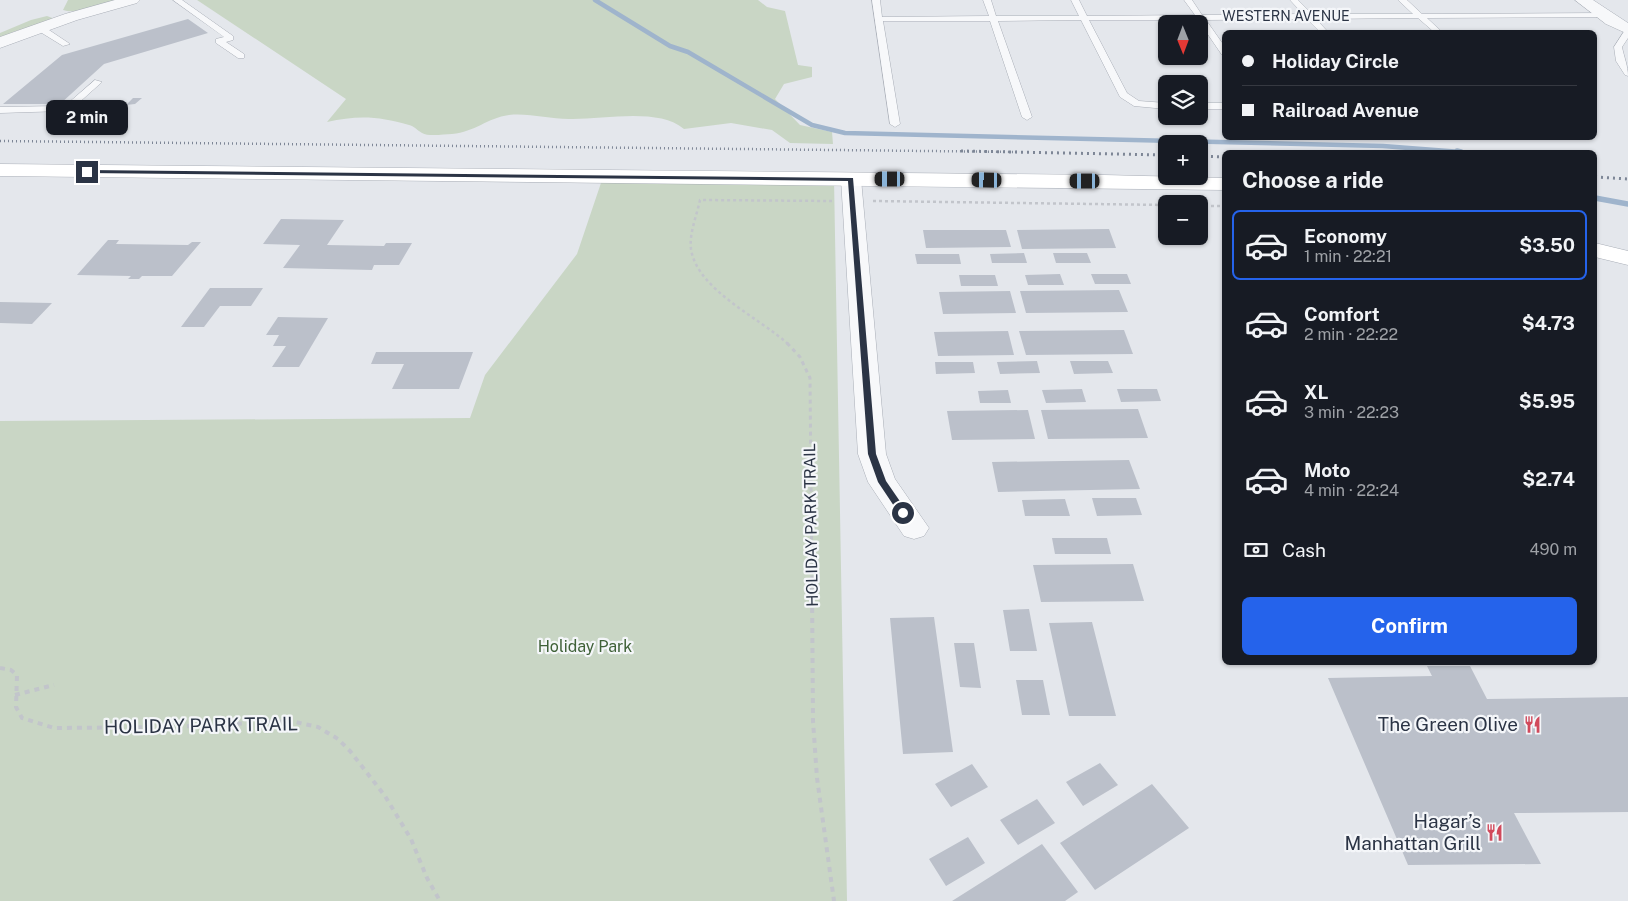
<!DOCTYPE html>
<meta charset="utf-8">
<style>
:root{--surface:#171b24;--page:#242831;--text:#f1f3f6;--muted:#9ea1a6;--line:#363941;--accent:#2563eb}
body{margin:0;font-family:"Public Sans",sans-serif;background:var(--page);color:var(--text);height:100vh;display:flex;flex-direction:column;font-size:19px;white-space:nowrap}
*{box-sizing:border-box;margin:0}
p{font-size:16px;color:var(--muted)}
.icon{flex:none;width:28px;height:28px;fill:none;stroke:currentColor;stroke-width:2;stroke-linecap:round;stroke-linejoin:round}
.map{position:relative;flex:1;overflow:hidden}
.sheet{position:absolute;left:1222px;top:150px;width:375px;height:515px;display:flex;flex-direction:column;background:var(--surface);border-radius:8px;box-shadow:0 1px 4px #0004}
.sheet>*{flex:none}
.top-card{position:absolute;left:1222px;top:30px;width:375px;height:110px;border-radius:8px;box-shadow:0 1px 4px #0004;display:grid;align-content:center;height:110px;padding:0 20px;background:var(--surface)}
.needle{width:32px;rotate:179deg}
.fabs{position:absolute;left:1158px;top:15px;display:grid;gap:10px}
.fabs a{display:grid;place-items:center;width:50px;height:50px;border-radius:8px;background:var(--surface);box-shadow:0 1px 4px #0004;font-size:25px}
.end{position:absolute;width:22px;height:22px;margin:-11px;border:6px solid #2b3445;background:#fff;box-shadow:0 0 0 2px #fff}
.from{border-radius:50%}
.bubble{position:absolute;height:35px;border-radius:8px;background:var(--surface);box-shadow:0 1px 4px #0004;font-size:16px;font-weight:700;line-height:35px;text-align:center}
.car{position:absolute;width:15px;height:30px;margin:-15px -8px;border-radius:6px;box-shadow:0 0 4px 1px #0007;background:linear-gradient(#222 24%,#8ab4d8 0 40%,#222 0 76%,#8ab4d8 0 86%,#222 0)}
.top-card b{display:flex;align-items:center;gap:18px;height:48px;font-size:19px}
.top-card b+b{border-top:1px solid var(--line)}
.top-card i{width:12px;height:12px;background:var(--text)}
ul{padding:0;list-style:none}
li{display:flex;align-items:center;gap:15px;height:70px;margin:0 10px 8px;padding:0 10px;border:2px solid transparent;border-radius:8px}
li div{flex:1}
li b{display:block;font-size:19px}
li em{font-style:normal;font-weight:700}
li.active{border-color:var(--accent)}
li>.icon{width:45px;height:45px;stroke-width:1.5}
h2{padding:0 20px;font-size:22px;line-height:60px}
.pay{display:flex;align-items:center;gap:12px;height:55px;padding:0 20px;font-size:19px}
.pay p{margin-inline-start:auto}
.cta{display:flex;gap:10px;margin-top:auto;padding:10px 20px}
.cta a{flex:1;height:58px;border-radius:8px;background:var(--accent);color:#fff;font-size:20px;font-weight:700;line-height:58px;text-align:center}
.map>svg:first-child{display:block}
.green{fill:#c9d6c5}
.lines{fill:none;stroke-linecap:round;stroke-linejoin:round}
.stream-far1{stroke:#9fb4cc;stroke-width:4.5}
.stream{stroke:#9fb4cc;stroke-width:5.5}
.building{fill:#bbc0ca}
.service-casing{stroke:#a9aeb7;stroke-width:1}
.minor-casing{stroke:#a9aeb7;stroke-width:1}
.tertiary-casing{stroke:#a9aeb7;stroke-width:1}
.secondary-casing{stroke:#a9aeb7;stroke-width:1}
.path-far2{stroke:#c2c5cb;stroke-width:2.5;stroke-dasharray:3 3;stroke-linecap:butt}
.path-far1{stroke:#c2c5cb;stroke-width:3;stroke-dasharray:4 4;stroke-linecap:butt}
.path{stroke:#c2c5cb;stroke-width:4;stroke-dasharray:5 5;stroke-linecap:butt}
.service{fill:#f7f8fa;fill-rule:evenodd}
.minor{fill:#f7f8fa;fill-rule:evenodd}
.tertiary{fill:#f7f8fa;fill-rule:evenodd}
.secondary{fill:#fff;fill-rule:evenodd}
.rail-far1{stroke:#7d8696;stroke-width:2.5;stroke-dasharray:1 3;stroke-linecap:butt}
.rail{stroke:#7d8696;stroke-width:3;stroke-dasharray:2 4;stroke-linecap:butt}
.route{fill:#2b3445}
.labels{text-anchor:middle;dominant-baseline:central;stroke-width:4.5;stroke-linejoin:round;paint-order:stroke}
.far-street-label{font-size:14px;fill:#2b3445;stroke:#f4f6f9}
.street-label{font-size:16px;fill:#2b3445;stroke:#f4f6f9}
.park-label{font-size:16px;fill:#3f6138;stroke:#f4f6f9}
.near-poi-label{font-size:19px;fill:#2b3445;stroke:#f4f6f9;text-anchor:end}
.near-street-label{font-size:19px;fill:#2b3445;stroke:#f4f6f9}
</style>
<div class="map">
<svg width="1628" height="901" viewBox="0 0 1628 901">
<rect width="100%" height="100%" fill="#e4e7ec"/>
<path class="green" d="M68,0h48c-15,4 -38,15 -53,10z
M197,0h561l9,7 18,4 13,54 14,2v10l-28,7 -9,15 25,26 32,7 1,12 -43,-1 -18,-13 -41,-7 -47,6c-26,-22 -82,-9 -115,-10 -20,0 -40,-6 -60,-4 -22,3 -34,17 -57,19 -8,0 -23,3 -30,-1 -5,-3 -8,-7 -13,-8 -30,-9 -52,-10 -82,-3l19,-23z
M47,16l8,3 -42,13 -13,7v-6l31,-13z
M603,177l231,2 13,722h-847v-480l470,-3 15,-43 92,-121z"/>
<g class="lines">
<path class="stream-far1" d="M595,0l75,46 18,6 124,73 33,8 538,13 78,6"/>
<path class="stream" d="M1457,151l4,1
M1595,198l33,6"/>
</g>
<path class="building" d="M188,19l20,14 -104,31 -44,40h-57l59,-49z
M133,98h9l-7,6 -9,1z
M281,219l63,1 -17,25 57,1 2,-3h26l-13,22h-25l-2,5 -89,-2 17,-23 -37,-1z
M1109,229l7,19 -94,1 -5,-19z
M923,230h83l5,17 -85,1z
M108,240h11l-3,4 72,1 4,-3h9l-29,34h-30l-3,3h-11l3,-3 -54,-1z
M1024,253l3,10h-35l-2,-9z
M1053,253h34l4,10h-35z
M915,254h44l2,10h-44z
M1060,274l4,11h-36l-3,-10z
M1091,274h36l4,10h-36z
M959,275h36l3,11h-37z
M210,288h53l-12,18h-31l-16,21h-23z
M1119,290l9,22 -102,1 -6,-22z
M1010,291l6,22 -73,1 -4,-22z
M0,302l52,1 -20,21 -32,-1z
M278,317l50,1 -29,49h-27l14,-21h-13l6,-11h-13z
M1124,330l9,24 -107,1 -7,-24z
M1008,331l6,24 -76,1 -4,-24z
M376,352h97l-14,37h-67l12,-25h-33z
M1037,361l3,12 -40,1 -3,-12z
M1070,361h38l5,12 -39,1z
M935,362h38l2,11 -39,1z
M1082,389l4,13 -40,1 -4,-13z
M1117,389h40l4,12 -40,1z
M1008,390l3,13h-31l-2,-12z
M1138,409l10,29 -100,1 -7,-29z
M1028,410l7,29 -83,1 -5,-29z
M1129,460l11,29 -142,3 -6,-30z
M1092,498h44l6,17 -45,1z
M1065,499l5,17h-45l-3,-16z
M1052,538h55l4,16h-56z
M1133,564l11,37 -103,1 -8,-37z
M1029,609l8,42h-27l-7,-41z
M934,617l19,135 -50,2 -13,-136z
M1092,622l24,94h-47l-20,-93z
M954,643h20l7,45 -21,-1z
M1427,666h43l17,33 141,-2v115l-114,1 27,51 -133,1 -80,-187 104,-2z
M1016,680h27l7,35h-28z
M1100,763l18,22 -35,21 -17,-24z
M972,764l16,23 -37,20 -16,-23z
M1152,784l37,44 -94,62 -35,-47z
M1037,799l18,24 -37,22 -18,-25z
M968,837l17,26 -39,23 -17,-27z
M1042,844l36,48 -13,9h-113z"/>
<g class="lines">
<defs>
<path id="service" d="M173,0h9l51,36v4l-7,2 18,12v4h-6l-22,-15v-4l8,-2z
M872,0h8l2,17 107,-1 -6,-16h8l5,16h83l-8,-16h8l8,16 108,-1 -11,-15h8l10,15 101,-1 -13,-14h8l14,14h101l-15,-14h9l15,14 181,-1 4,2 -4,2 -176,1 15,14h-8l-16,-14 -102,1 12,13h-8l-13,-13 -101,1 19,27v8h-3l-24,-35h-109l38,73 12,8 27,2v6l-32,-3 -14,-9 -39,-77 -83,1 34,96 -5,3 -5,-3 -32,-96h-107l17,103 -5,3 -5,-3z
M37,26h6l27,18 -7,2 -26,-16z
M1625,30h3v8l-6,9c2,10 6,19 6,29l-3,-1 -9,-14 -2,-14z
M95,80l7,2 -29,26 -10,3 -63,2v-6l59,-1 8,-2z
M1199,103h26v6h-26z"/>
<path id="minor" d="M1575,0h18l35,23v11l-22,-10z
M851,173l7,2 3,4 25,275 9,25 34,49 -5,8 -10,3 -10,-3 -36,-54 -10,-28 -17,-275 3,-4z"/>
<path id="tertiary" d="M115,0h25l-3,3 -60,17 -77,28v-11l65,-23z"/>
<path id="secondary" d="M0,164l1104,11 121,3v12l-1225,-14z
M1595,243l33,8v14l-33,-8z"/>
</defs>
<use href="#service" class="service-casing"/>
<use href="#minor" class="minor-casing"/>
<use href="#tertiary" class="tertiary-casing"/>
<use href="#secondary" class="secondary-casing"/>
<path class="path-far2" d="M873,201l293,4
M1199,206h26
M788,344c-28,-26 -91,-54 -97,-95 -2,-16 6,-34 9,-49l132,1"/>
<path class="path-far1" d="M787,343l13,14 10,21 2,212"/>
<path class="path" d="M812,588l1,133 4,57 17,123
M0,668l11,2 6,5 -1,32 6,11 32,10 118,-1 119,-6 27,6 20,12 12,12 35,45 26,43 16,39 13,23
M15,695l39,-10"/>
<use href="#service" class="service"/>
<use href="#minor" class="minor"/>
<use href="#tertiary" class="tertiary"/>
<use href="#secondary" class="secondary"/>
<path class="rail-far1" d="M0,141l1020,11"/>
<path class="rail" d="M961,151l205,4
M1199,156l26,1
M1595,177l33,2"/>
</g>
<path class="route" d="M87,170l766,8 23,276 10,27 22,32 -2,2h-6l-22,-33 -10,-28 -20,-273 -763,-8z"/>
<defs>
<symbol id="restaurant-bare" viewBox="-9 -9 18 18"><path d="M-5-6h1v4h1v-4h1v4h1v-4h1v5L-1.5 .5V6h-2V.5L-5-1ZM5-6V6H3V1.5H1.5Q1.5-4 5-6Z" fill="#d1495b" stroke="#f4f6f9" stroke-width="2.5" paint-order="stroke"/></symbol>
</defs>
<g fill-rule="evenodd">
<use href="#restaurant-bare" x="1520" y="712" width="25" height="25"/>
<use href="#restaurant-bare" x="1482" y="820" width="25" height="25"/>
</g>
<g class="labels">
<g class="far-street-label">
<text x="1286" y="16">WESTERN AVENUE</text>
</g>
<g class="street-label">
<text transform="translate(811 525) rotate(-91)">HOLIDAY PARK TRAIL</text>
</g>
<g class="park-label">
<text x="585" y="646">Holiday Park</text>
</g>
<g class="near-poi-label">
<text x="1518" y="724">The Green Olive</text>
<text x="1481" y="821">Hagar’s<tspan x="1481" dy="22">Manhattan Grill</tspan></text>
</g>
<g class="near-street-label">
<text transform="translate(201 725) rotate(-1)">HOLIDAY PARK TRAIL</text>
</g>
</g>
</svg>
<div class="fabs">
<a><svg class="needle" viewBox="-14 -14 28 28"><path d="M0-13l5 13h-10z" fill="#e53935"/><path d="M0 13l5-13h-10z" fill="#9ea1a6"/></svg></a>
<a><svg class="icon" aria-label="layers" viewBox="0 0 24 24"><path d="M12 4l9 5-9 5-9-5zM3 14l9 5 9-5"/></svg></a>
<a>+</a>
<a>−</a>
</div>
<i class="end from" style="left:903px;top:513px"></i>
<i class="end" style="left:87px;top:172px"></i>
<div class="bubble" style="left:46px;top:100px;width:82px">2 min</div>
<i class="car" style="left:890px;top:179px;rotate:270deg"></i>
<i class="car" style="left:987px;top:180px;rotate:271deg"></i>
<i class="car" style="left:1085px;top:181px;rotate:270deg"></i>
<div class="top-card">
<b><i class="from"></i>Holiday Circle</b>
<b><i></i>Railroad Avenue</b>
</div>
<section class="sheet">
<h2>Choose a ride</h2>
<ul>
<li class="active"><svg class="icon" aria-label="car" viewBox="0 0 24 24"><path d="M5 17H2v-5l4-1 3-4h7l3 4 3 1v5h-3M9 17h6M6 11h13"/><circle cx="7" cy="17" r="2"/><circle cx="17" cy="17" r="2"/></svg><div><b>Economy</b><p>1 min · 22:21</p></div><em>$3.50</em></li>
<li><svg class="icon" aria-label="car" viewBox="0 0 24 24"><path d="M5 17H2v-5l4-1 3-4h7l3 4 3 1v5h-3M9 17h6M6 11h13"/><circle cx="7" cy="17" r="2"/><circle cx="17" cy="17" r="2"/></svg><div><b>Comfort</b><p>2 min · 22:22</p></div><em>$4.73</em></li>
<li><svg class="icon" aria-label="car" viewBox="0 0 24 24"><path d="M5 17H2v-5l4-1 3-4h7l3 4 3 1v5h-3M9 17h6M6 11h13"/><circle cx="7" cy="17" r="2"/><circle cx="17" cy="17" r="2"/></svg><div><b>XL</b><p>3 min · 22:23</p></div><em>$5.95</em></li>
<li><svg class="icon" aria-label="car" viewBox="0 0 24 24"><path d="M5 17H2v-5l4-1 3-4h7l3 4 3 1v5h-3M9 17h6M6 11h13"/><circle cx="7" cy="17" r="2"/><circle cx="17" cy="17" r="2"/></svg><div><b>Moto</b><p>4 min · 22:24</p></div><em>$2.74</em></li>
</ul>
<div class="pay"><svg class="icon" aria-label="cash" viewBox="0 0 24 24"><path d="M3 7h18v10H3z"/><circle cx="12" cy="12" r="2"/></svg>Cash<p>490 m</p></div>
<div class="cta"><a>Confirm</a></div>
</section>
</div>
